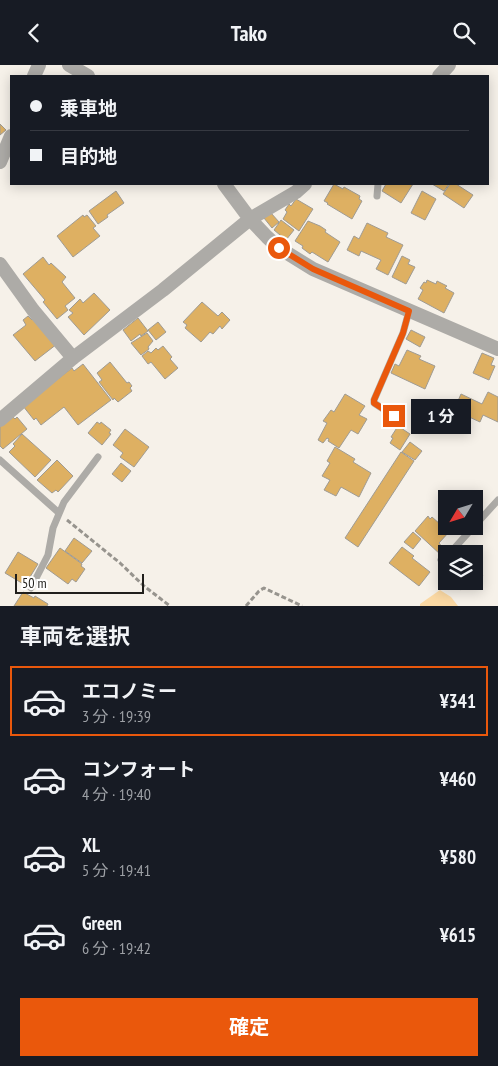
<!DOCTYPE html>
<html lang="ja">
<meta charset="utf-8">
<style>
:root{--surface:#171b24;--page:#242831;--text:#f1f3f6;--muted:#9ea1a6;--line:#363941;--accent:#ea580c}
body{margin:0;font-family:"PT Sans Narrow","Noto Sans JP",sans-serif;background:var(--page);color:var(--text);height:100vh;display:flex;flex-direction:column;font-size:19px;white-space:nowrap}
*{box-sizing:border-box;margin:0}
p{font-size:16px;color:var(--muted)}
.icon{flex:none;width:28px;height:28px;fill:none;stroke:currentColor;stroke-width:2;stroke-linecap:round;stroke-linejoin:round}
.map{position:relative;height:541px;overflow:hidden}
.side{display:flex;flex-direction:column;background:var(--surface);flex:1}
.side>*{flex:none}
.hud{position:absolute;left:10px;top:10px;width:479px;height:110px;border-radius:0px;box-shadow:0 2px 12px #0003;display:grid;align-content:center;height:110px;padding:0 20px;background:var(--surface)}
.needle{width:32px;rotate:232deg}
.buttons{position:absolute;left:438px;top:425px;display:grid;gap:10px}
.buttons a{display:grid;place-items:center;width:45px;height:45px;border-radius:0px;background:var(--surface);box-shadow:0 2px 12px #0003;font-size:25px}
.scale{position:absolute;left:15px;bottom:12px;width:129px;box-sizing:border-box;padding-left:5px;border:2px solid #211f1c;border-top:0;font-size:14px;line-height:18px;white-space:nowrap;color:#211f1c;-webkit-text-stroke:4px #fff;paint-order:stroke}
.end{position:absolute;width:22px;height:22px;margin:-11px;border:6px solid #ea580c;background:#fff;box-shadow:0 0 0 2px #fff}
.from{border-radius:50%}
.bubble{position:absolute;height:35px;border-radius:0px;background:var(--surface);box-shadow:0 2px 12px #0003;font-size:16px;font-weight:700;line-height:35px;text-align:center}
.hud b{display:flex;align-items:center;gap:18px;height:48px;font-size:19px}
.hud b+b{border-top:1px solid var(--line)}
.hud i{width:12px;height:12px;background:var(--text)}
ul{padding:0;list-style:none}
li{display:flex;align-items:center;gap:15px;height:70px;margin:0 10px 8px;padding:0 10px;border:2px solid transparent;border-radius:0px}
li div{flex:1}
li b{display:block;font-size:19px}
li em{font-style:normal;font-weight:700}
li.on{border-color:var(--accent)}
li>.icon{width:45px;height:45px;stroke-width:1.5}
h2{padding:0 20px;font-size:22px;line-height:60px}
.cta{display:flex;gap:10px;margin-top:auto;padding:10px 20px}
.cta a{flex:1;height:58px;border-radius:0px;background:var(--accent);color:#fff;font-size:20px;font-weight:700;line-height:58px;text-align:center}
header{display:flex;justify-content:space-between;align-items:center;height:65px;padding:0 20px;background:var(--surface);font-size:22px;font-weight:700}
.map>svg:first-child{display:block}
.green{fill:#fbd9a4}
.building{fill:#deb062;stroke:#9f9b93}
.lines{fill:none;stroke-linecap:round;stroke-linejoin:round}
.path{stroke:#97948e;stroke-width:3;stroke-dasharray:5 2.5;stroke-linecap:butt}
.lane{stroke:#adaba7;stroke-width:7}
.street{stroke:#adaba7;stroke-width:14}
.route{stroke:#ea580c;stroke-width:6}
</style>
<header><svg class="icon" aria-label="back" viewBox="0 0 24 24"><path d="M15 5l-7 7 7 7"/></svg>Tako<svg class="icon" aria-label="search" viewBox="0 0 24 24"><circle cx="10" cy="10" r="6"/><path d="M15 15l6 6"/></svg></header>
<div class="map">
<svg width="498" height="541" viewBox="0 0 498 541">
<rect width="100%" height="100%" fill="#f6f1e9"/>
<path class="green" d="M440,525l11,7 7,9h-38v-2z"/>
<path class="building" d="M0,59l6,6 -6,5z
M334,119l9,5 1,-2 16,9 -1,3 3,2 -10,18 -25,-15 1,-1 -4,-2z
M386,119h27l-12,19 -19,-12z
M432,119h17l-5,7z
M450,119h6l17,11 -9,13 -21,-14z
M116,126l8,12 -17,12 1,2 -10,7 -9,-13z
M422,126l14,8 -11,21 -14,-7z
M296,134l17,10 -14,22 -16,-12 4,-7 -2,-2 4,-6 2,2z
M271,148l8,9 -7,6 -8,-10z
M83,150l1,2 3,-2 9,11 -3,2 7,8 -27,21 -16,-21z
M281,155l13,10 -8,10 -12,-10z
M308,156l12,5 6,4 -1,2 15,10 -12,20 -16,-10 -2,2 -8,-6 1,-2 -8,-5z
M367,158l21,10 -2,4 17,8 -15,30 -12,-6 5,-9 -20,-9 -2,5 -12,-6 7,-14 5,3z
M402,191l8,4 -2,4 7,3 -9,17 -14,-7z
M43,192l6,8 2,-2 15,14 -4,5 13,16 -10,8 3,4 -11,9 -14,-17 2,-2 -22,-26z
M427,215l9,4 1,-3 10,5 -2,2 9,5 -10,20 -26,-14 5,-9 -3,-2 4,-6 2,1z
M94,228l16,17 -26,25 -16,-18 5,-4 -4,-3 11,-11 3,4z
M202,237l16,14 4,-4 8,8 -8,9 -2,-3 -7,8 -3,-2 -9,10 -16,-14 2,-3 -4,-3z
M28,251l4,4 3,-3 22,27 -22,17 -22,-26 13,-10 -3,-5z
M138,253l10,13 -7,5 -1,-2 -9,7 -8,-11z
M158,257l8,10 -10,8 -8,-10z
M411,265l14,7 -5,10 -14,-8z
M147,268l6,8 -5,6 1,2 -8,6 -10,-12z
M163,281l9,11 -2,2 8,9 -13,11 -14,-17 -3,2 -6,-8 6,-5 3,2 5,-5 2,2z
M407,285l14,6 -2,3 16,7 -10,23 -34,-16 4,-9 4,2z
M482,288l12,5 -3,7 4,1 -6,14 -16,-7z
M110,297l17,21 2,-1 3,4 -2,2 2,3 -14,11 -4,-4 -1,2 -14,-18 3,-2 -5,-7z
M83,299l28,36 -33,25 -14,-18 -23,18 -5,-7 -2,2 -11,-14 49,-38 2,3z
M488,327l10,5v25l-15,-7 -3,7 -26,-12 7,-16 21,10z
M345,329l20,12 -6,9 8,4 -9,15 -7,-4 -12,18 -11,-7 1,-2 -2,-1 -4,5 -5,-3 9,-17 -4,-2 8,-11 3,2z
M426,335l20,10 -8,15 -19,-10z
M12,351l3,3 2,-2 10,12 -24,20 -3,-3v-20z
M97,357l3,2 1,-2 10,8 -2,3 2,1 -9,11 -14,-12z
M398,361l12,8 -10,16 -10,-7 3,-5 -2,-1z
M125,364l24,18 -15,20 -14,-10 3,-4 -10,-8z
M22,369l29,26 -16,17 -26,-25 6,-6 -2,-2z
M410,377l12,9 -7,9 -13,-8z
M335,382l20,12 -2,3 18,11 -12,24 -18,-10 -5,9 -12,-6 6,-10 -8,-4 8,-13 -3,-2z
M401,387l13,9 -56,86 -13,-9z
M57,395l16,16 -15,16 -2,-2 -4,3 -15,-13z
M121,398l10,8 -9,11 -10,-8z
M448,425l7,7 2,-3 5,5h-16v15l-5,-5 2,-2 -5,-5z
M428,451l2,3 2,-2 17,15 -10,11 6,8 -4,4 -26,-24z
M413,467l8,7 -8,10 -9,-7z
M74,473l18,13 -10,12 -17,-12z
M402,482l12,9 -2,2 18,14 -11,14 -30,-23z
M60,483l22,16 -1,2 4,3 -9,13 -4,-3 -4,5 -22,-16z
M18,487l20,12 -13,21 -20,-12z
M474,503l9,7 -10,12 -7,-5 -5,8 -7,-6 2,-3h18z
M23,527l11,6 1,-2 13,8 -1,2h-33z"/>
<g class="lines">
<path class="path" d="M67,455l53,43 24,23 26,20
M246,541l13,-15 5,-3 38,18"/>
<path class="lane" d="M377,131l1,-12
M394,351l-20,-13v-3l29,-67 6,-22
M0,395l59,53
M449,489l49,-54
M441,495l5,-3
M31,523l17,-33 5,-27 11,-26 34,-45"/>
<path class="street" d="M69,0l19,11
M34,11l5,-11
M439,11l10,-11
M0,97l11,-26
M224,119l26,35 17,18 12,11 34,21 185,80
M0,199l33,46 40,48
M0,355l73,-62 90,-68 87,-71 46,-27 9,-8"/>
</g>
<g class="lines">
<path class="route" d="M279,183l34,21 96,42 -6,22 -29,67v3l20,13"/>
</g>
</svg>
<div class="buttons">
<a><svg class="needle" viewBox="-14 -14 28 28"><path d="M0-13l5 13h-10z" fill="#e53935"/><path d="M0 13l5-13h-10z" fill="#9ea1a6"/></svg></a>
<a><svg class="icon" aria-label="layers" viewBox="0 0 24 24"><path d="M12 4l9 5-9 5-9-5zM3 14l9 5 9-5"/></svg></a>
</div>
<div class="scale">50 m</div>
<i class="end from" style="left:279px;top:183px"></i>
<i class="end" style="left:394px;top:351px"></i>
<div class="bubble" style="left:411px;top:334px;width:60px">1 分</div>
<div class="hud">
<b><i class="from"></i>乗車地</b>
<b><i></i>目的地</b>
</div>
</div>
<section class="side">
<h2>車両を選択</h2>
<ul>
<li class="on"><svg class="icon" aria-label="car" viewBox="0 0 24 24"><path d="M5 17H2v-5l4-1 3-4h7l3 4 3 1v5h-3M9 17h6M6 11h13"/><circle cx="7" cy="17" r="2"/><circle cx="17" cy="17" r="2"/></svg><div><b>エコノミー</b><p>3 分 · 19:39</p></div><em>¥341</em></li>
<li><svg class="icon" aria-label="car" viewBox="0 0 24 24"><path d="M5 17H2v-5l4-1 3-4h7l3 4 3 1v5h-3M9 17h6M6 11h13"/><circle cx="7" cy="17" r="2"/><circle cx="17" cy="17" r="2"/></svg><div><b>コンフォート</b><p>4 分 · 19:40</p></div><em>¥460</em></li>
<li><svg class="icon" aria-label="car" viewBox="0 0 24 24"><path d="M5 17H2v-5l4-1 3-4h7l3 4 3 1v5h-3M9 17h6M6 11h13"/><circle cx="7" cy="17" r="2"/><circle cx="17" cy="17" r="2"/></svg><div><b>XL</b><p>5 分 · 19:41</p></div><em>¥580</em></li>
<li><svg class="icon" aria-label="car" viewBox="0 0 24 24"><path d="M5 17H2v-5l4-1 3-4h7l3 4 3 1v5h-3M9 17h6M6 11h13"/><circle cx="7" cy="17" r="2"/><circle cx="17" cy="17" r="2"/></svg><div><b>Green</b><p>6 分 · 19:42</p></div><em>¥615</em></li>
</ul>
<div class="cta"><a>確定</a></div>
</section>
